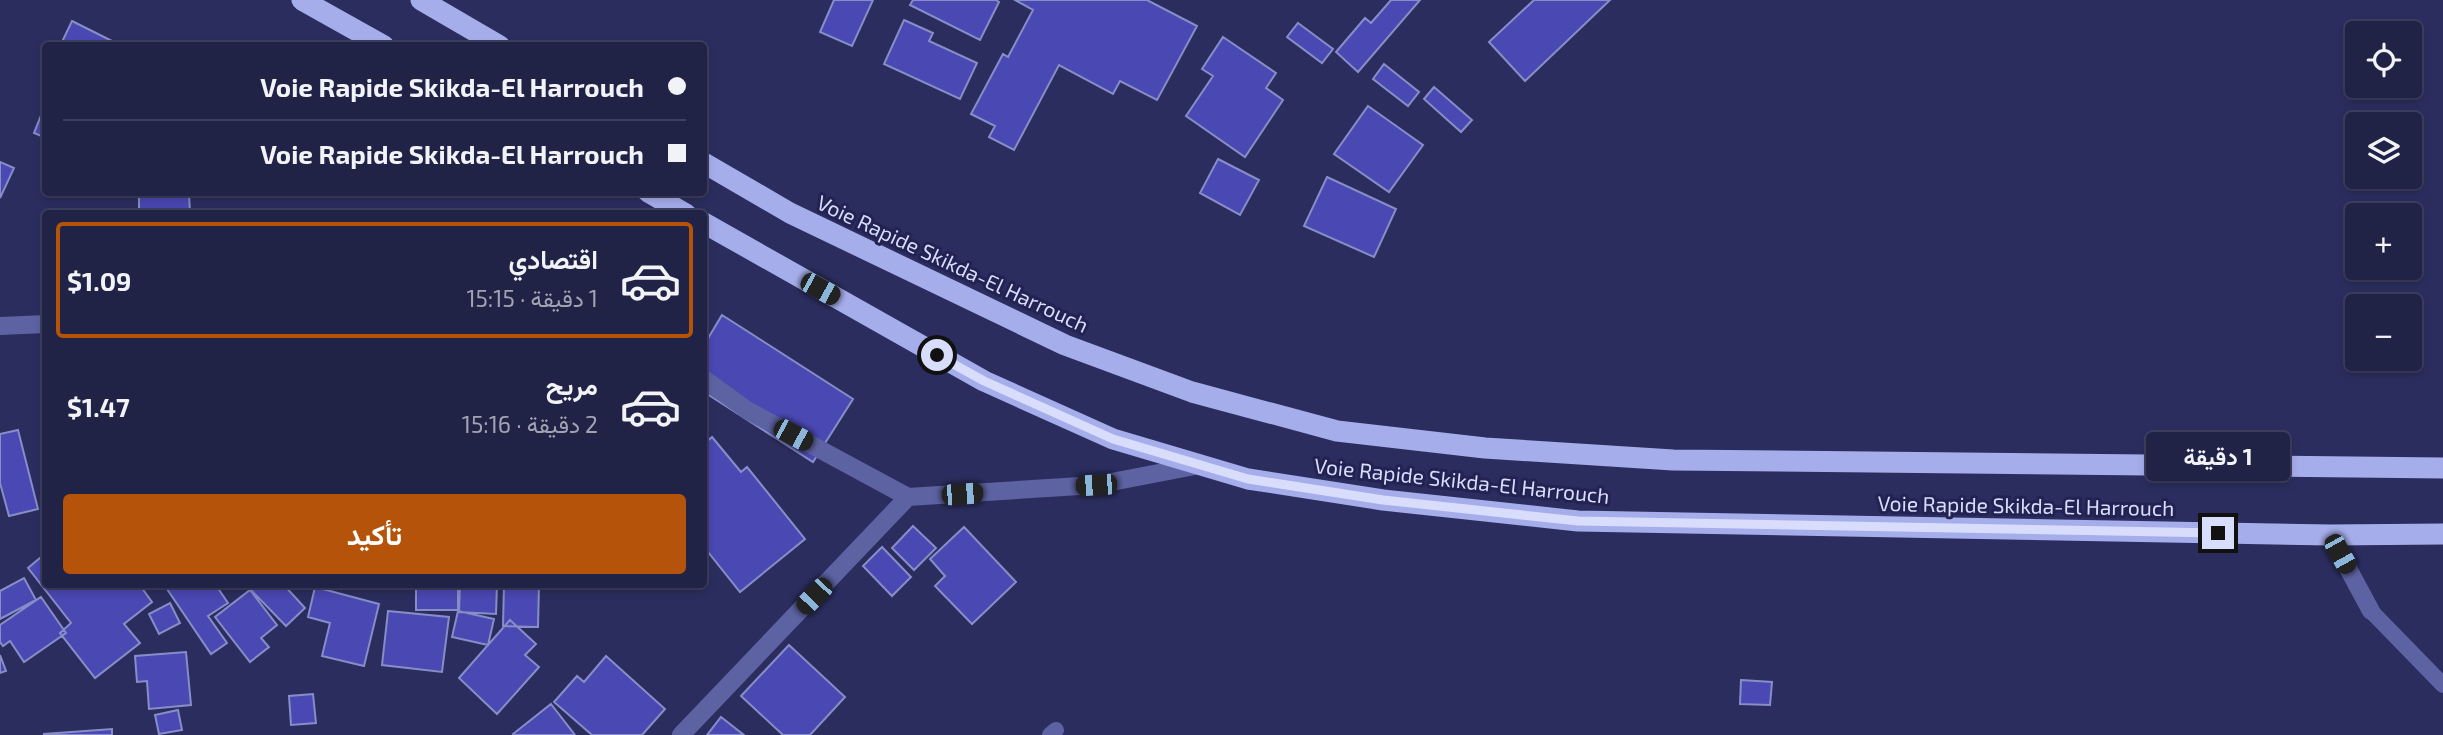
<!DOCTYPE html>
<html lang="ar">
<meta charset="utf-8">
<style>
:root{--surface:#202246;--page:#282a4d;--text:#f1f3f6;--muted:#a2a4b3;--line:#3d3f5f;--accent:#b45309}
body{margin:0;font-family:"Exo 2",Vazirmatn,sans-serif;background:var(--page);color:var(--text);direction:rtl;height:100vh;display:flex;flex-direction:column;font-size:26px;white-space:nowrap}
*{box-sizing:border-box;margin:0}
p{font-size:23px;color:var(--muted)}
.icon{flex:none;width:38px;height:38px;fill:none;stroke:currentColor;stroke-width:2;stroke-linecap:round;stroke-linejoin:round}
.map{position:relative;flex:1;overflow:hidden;direction:ltr}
.drawer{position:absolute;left:42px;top:210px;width:665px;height:378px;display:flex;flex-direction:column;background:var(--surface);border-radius:7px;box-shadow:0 4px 10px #0003,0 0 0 2px var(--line);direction:rtl}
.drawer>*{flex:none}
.banner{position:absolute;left:42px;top:42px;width:665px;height:154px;border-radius:7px;box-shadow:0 4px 10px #0003,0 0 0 2px var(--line);direction:rtl;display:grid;align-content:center;height:154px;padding:0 21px;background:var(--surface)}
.buttons{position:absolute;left:2345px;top:21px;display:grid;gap:14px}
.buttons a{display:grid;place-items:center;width:77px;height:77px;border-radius:7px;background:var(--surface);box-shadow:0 4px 10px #0003,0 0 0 2px var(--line);font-size:35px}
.end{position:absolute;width:32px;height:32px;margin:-16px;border:9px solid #d8ddfc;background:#111;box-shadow:0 0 0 4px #111}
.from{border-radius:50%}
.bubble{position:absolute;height:49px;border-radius:7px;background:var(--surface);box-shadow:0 4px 10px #0003,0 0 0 2px var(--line);font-size:23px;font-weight:700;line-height:49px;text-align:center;direction:rtl}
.car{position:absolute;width:21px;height:42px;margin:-21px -10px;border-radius:9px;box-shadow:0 0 5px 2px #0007;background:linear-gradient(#222 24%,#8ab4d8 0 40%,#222 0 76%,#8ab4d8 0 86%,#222 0)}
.banner b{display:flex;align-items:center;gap:24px;height:66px;font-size:26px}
.banner b+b{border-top:2px solid var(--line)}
.banner i{width:18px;height:18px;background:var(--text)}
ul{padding:12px 0 0;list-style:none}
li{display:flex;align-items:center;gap:21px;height:116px;margin:0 14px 10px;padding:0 7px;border:4px solid transparent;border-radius:7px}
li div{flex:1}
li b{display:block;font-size:26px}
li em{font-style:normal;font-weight:700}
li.current{border-color:var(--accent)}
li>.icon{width:63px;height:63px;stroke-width:1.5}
.primary-button{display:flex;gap:14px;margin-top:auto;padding:14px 21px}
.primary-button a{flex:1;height:80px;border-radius:7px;background:var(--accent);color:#fff;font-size:28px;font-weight:700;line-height:80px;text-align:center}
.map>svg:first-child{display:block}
.building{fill:#4a48b2;stroke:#878dc7;stroke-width:2}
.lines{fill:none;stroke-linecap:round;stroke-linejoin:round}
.lane{stroke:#5d62a2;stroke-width:16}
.street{stroke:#5d62a2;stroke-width:18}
.highway{stroke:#a6adeb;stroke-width:21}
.route{stroke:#d8ddfc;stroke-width:9}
.labels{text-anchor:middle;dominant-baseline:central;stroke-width:6;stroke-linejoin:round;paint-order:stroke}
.street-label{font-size:21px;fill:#d8ddfc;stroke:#222353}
</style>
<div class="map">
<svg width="2443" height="735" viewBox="0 0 2443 735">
<rect width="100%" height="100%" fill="#2b2d5e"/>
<path class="building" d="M834,0h39l-21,46 -32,-14z
M913,0h83l3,2 -19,38 -70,-35z
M1015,0h132l50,26 -40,74 -37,-19 -7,13 -54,-29 -45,85 -25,-13 6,-11 -24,-12 32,-60 5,3 25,-47z
M1391,0h29l-62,72 -22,-20 29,-34 6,5z
M1534,0h76l-85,81 -36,-39z
M904,20l29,13 -4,8 48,22 -17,36 -76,-35z
M72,21l50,25h-62z
M1298,23l35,26 -11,14 -35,-26z
M1223,37l53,36 -10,15 17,12 -38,57 -59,-41 27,-40 -11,-7z
M1384,64l35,28 -11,14 -35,-27z
M1434,87l38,33 -11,12 -37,-33z
M46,103v35l-12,-5z
M1368,106l55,39 -34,47 -55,-38z
M1218,159l41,21 -19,35 -40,-22z
M0,162l14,6 -14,30z
M1327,177l69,32 -22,48 -70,-31z
M139,192h50l1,22h-51z
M722,315l131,84 -40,63 -109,-70v-47z
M18,430l20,79 -29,7 -9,-33v-49z
M712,437l29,35 6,-5 58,72 -65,53 -36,-45v-103z
M913,526l23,22 -22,22 -22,-22z
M964,527l52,55 -44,42 -37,-38 10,-10 -15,-17z
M882,547l29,30 -19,19 -29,-30z
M46,553v31h93l13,18 -28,22 16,19 -45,35 -35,-45 11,-10 -43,-55z
M24,578l12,22 -36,19v-28z
M174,584h41l13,19 -20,13 19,27 -16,11 -44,-65z
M254,584h29l22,24 -19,18 -36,-37z
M416,584h42v26h-42z
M460,584h37l-1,30 -37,-2z
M504,584h35l-1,43 -35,-1z
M315,587l64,17 -15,62 -42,-10 8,-33 -22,-6z
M250,590l27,35 -16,13 8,9 -19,15 -35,-45z
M41,597l25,36 -42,29 -14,-21 -7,5 -3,-4v-17z
M170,603l10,20 -21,11 -10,-20z
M388,611l61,6 -7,55 -60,-7z
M458,611l36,8 -6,26 -36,-8z
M510,620l26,24 -11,11 14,12 -42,47 -38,-36z
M789,645l56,52 -35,38h-27l-42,-39z
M186,652l5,53 -42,4 -2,-28 -10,1 -2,-26z
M0,655l6,16 -6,2z
M606,656l59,53 -23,26h-50l-38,-33 23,-26 7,6z
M1741,680l31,2 -2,23 -30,-1z
M313,694l3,29 -25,2 -2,-29z
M551,704l24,31h-61l-1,-1z
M178,710l4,20 -23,4 -4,-19z
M721,717l23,18h-37z
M112,729v6h-68v-1z"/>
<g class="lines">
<path class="lane" d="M2371,611l72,74
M1050,735l6,-5"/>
<path class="street" d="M0,326l46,-2
M704,379l43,31 161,87 188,-12 104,-20
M2330,535l41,76
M681,735l227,-238"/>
<path class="highway" d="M302,0l82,46
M421,0l79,46
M704,163l86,50 275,132 127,47 145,39 148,17 188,12 770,8
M648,192l38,22
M704,223l280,158 129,58 135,40 135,21 195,21 752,14 113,-1"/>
</g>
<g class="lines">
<path class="route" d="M937,355l47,26 129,58 135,40 135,21 195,21 640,12"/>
</g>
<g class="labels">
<g class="street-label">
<text transform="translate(953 263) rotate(25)">Voie Rapide Skikda-El Harrouch</text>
<text transform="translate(1462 480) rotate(6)">Voie Rapide Skikda-El Harrouch</text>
<text transform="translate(2026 505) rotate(1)">Voie Rapide Skikda-El Harrouch</text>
</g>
</g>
</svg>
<div class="buttons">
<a><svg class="icon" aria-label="locate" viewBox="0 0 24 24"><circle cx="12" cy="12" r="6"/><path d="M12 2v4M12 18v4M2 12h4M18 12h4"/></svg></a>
<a><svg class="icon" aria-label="layers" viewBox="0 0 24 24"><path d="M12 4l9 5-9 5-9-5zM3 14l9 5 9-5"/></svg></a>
<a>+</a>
<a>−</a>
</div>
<i class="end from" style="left:937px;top:355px"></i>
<i class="end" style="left:2218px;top:533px"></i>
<div class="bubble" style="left:2146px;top:432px;width:144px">1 دقيقة</div>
<i class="car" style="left:820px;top:289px;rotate:119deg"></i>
<i class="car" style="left:793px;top:435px;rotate:118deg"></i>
<i class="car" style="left:1096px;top:485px;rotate:267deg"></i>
<i class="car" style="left:962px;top:494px;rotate:86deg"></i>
<i class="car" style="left:2340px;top:554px;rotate:151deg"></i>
<i class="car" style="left:814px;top:596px;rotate:224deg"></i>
<div class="banner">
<b><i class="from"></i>Voie Rapide Skikda-El Harrouch</b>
<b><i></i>Voie Rapide Skikda-El Harrouch</b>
</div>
<section class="drawer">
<ul>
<li class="current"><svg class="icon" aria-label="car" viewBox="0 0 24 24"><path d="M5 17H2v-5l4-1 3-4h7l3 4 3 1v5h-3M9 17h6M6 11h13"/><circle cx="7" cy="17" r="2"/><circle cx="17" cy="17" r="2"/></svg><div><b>اقتصادي</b><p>1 دقيقة · 15:15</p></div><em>$1.09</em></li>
<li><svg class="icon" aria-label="car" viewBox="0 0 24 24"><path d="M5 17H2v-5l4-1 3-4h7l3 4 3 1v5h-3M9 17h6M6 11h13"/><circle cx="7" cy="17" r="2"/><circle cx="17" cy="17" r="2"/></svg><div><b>مريح</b><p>2 دقيقة · 15:16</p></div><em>$1.47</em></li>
</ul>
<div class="primary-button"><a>تأكيد</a></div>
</section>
</div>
